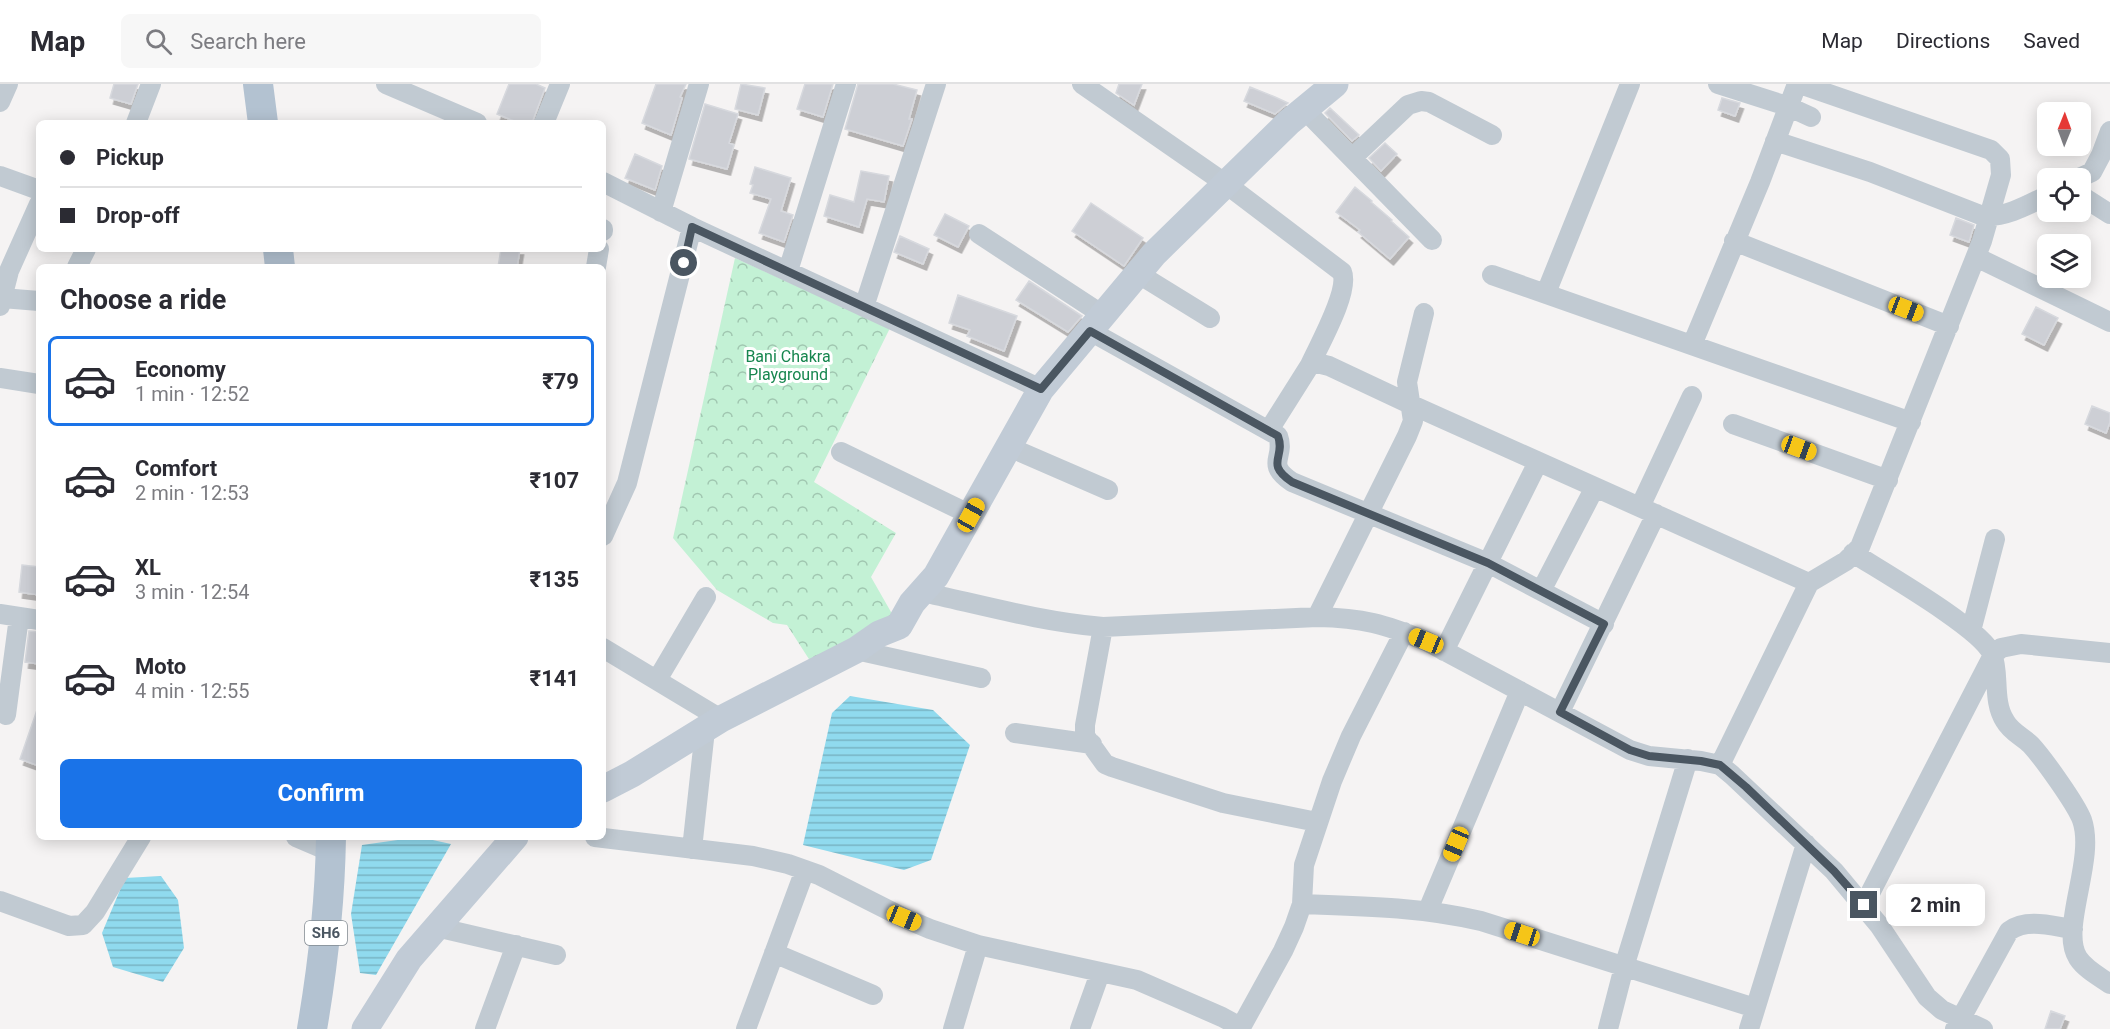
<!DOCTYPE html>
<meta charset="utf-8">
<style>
:root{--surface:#fff;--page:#f7f7f7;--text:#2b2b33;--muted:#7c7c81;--line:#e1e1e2;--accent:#1a73e8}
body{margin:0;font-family:Roboto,sans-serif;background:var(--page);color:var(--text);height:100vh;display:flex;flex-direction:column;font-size:22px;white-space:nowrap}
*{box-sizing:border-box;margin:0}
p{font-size:20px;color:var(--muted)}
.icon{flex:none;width:33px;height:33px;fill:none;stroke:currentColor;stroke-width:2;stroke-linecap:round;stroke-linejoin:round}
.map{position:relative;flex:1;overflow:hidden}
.side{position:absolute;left:36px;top:180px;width:570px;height:576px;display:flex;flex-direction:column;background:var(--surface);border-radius:9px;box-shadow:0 3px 15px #0003}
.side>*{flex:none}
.banner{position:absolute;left:36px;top:36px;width:570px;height:132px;border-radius:9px;box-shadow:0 3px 15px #0003;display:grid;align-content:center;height:132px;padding:0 24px;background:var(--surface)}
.needle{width:39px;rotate:1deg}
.fabs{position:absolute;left:2037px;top:18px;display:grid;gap:12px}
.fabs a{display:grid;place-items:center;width:54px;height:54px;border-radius:9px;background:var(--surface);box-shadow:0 3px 15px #0003;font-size:30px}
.end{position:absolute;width:27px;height:27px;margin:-14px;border:8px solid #4a5661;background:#fff;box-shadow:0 0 0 3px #fff}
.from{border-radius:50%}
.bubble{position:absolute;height:42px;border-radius:9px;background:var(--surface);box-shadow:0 3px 15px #0003;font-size:20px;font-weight:700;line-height:42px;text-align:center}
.car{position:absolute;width:18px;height:36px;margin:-18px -9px;border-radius:8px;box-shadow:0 0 4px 2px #0007;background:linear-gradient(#f5c518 24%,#345 0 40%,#f5c518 0 76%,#345 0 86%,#f5c518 0)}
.banner b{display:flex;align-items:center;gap:21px;height:57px;font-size:22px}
.banner b+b{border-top:2px solid var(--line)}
.banner i{width:15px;height:15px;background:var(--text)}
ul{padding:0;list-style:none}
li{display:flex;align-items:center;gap:18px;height:90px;margin:0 12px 9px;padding:0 12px;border:3px solid transparent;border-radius:9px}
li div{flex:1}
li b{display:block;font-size:22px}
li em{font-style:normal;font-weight:700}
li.on{border-color:var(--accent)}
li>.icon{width:54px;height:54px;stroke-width:1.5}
h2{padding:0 24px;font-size:27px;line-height:72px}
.cta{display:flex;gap:12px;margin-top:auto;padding:12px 24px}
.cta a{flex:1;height:69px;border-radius:9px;background:var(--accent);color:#fff;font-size:24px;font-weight:700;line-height:69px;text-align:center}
header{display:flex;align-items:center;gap:36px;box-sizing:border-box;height:84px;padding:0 30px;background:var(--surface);border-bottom:2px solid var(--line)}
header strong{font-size:28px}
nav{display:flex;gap:33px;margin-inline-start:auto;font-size:21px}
.search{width:420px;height:54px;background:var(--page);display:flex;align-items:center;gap:15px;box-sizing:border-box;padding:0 21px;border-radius:9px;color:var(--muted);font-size:22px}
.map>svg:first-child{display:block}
.park{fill:url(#park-crowns)}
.water{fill:url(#water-rules)}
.building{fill:#cdcfd5;stroke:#d7d9de;stroke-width:1.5;filter:url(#shadow)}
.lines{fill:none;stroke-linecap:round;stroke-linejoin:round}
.street{stroke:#c1cad2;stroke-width:20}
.secondary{stroke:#c1cbd6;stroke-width:27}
.primary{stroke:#b3c2d1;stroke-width:30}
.route{stroke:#4a5661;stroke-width:8}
.labels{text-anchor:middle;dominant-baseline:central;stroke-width:6;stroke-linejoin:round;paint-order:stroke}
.shield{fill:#fff;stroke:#808990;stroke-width:1.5}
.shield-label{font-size:15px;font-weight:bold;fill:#4a5661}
.park-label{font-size:16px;fill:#17864f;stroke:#fff}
</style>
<header>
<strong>Map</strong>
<div class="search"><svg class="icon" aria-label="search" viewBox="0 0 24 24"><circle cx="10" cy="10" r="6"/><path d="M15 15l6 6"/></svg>Search here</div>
<nav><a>Map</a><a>Directions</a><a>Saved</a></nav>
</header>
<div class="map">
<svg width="2110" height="945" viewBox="0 0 2110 945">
<defs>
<pattern id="park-crowns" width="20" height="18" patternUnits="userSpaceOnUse" patternTransform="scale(1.5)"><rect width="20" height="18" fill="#c3f1d5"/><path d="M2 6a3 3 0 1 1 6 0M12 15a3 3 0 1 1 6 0" fill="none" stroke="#a0c6b0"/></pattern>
<pattern id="water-rules" width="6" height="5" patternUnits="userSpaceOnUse" patternTransform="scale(1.5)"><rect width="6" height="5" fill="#90daee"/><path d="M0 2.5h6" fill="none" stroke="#78b4c4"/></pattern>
<filter id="shadow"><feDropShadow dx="3.5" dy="6" stdDeviation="0" flood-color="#0004"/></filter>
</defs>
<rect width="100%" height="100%" fill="#f5f3f3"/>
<path class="park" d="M735,174l155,70 -76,154 82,51 -25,44 28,49 -83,44 -29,-45 -14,-2 -56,-33 -44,-52z"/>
<path class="water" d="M850,612l83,14 37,35 -39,115 -27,10 -101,-25 29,-132z
M419,753l32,7 -75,131 -16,-2 -9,-59 11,-69z
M161,792l17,24 6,48 -21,34 -50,-15 -11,-34 23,-55z"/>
<path class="building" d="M114,0h24l-7,20 -21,-6z
M509,0h27l9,4 -13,35h-13l-22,-9z
M656,0h30l-6,13 2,1 -11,37 -29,-12z
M741,0l24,4 -7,27 -23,-6z
M805,0h28l-10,33 -26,-8z
M858,0h35l24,6 -8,29h3l-9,27 -58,-17z
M1119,0h23l-8,21 -18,-12z
M1250,3l25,10 13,6 -13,11 -31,-13z
M1722,14l18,5 -5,13 -17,-6z
M705,20l33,10 -9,29 5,2 -7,24 -38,-10z
M1330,24l29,27 -7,6 -27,-28z
M1385,59l12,11 -16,17 -12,-13z
M635,70l27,12 -7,24 -30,-12z
M755,83l36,11 -10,33 12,4 -9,27 -25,-9 12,-34 -21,-6 3,-8 -3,-1z
M861,87l28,5 -5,26 -17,-3 -8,28 -35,-11 6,-21 24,7z
M1355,103l17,14 -1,1 21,18 -1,1 18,16 -19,22 -32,-27 2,-2 -24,-18z
M1091,119l52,35 -19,28 -52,-35z
M945,130l24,12 -11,21 -24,-12z
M1956,134l18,7 -5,17 -19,-7z
M900,152l29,13 -6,15 -29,-12z
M501,165h19l-3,18h-19z
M1029,197l53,35 -14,16 -52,-32z
M958,211l59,21 -13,35 -37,-15 3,-6 -21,-7z
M2036,223l22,11 -14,27 -22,-11z
M2092,322l18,7v9l-4,11 -21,-9z
M22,481l17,2v28l-20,-3z
M29,547l10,1v32l-14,-2z
M37,626l2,1v55l-19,-7z
M2051,927l14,5 -5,13h-15z"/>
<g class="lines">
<path class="street" d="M386,0l91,39
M1082,0l144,100 116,88c8,19 -23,73 -32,93
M1718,0l69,22 24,11
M0,18l8,-18
M1304,25l128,131
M136,39l15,-39
M544,39l16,-39
M1775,57l95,31 113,44c22,2 45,-11 65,-21
M1352,74l56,-53 13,-4 8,1 63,33
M0,92l39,14
M2079,94l13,-6 9,-17 9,-24
M603,98l89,45 349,162
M2080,111l30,19
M661,128l38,-128
M603,145v2
M979,150l124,81
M1734,157l215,85
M1976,173l134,65
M77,183l9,-18
M596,183l3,-18
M788,187l58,-187
M1137,189l73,45
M1492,191l419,147
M1546,209l84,-209
M2,214l37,3
M0,222l9,-35 30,-67
M864,223l72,-223
M1090,247l188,105c8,22 -14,27 14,46l196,81 116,61
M1692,261l68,-163 37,-98
M0,294l39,6
M1733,340l155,56
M1269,346l41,-65 7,-2 12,3 83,39 397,178
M1009,363l99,43
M841,368l130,63
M1640,423l52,-111
M603,452l24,-53 65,-256
M1853,469c28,18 128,75 139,101 8,19 0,47 13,67 6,11 18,16 26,24 12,13 45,59 51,75 14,40 -23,109 -4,138 7,11 22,19 32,26
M1541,507l54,-104
M922,508c60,13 120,30 181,35l214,-10c46,1 67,7 109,24l204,109 19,6 52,5 19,4 12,10 102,96 45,54 48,72 15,13 41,19
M0,530l39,6
M1317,533l90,-181 6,-15 -6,-39 17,-69
M1103,543l-18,98v11l20,28 7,3 111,36 94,19
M1971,547l24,-92
M603,564l118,71
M856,566l125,28
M1444,567l94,-189
M657,596l49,-83
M1560,628l96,-198
M6,631l13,-98
M1015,649l77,11
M1720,681l89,-182 37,-22 14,-14 122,-306 19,-66 -1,-16 -9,-9 -191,-66
M296,753l35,15
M595,753l158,19 35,8 31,11 85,43 26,11 48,16 159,35 85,37 13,7 3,5
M692,765l13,-119
M0,817l69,25 14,-1 12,-13 46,-75
M1302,820c60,2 119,3 179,17l274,87
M1864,821l129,-250 8,-7 20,-4 89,9
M1428,826l92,-219
M436,843l120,28
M774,869l99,42
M485,945l31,-84
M746,945l59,-159
M953,945l25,-84
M1080,945l20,-56
M1240,945l43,-78 11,-24 8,-23 2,-39 28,-84 19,-45 53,-104
M1608,945l16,-62 64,-208
M1749,945l57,-185
M1955,945l54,-98c18,-13 43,-5 64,-2"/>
<path class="secondary" d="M603,705l29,-15 89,-55 135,-69 23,-16 20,-8 13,-23 24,-27 105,-187 113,-135 135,-132 46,-38
M365,945l44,-70 106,-122"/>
<path class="primary" d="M258,0l5,39
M278,165l2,18
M312,945c11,-64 18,-127 19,-192"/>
</g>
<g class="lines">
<path class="route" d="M684,179l8,-36 349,162 49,-58 188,105c8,22 -14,27 14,46l196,81 116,61 -44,88 70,38 19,6 52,5 19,4 26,22 88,84 30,34"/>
</g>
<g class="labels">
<rect class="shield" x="305" y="837" width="42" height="24" rx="4.5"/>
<g class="shield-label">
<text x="326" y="849">SH6</text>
</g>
<g class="park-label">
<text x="788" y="272">Bani Chakra<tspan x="788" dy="18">Playground</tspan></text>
</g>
</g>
</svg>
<div class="fabs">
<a><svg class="needle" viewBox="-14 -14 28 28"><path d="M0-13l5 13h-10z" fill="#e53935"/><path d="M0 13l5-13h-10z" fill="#7c7c81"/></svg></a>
<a><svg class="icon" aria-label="locate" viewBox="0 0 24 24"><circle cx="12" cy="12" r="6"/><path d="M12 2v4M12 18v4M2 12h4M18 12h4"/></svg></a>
<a><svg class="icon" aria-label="layers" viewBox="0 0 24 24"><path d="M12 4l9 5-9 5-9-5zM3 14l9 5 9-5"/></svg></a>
</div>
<i class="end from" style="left:684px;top:179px"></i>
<i class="end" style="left:1864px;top:821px"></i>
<div class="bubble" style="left:1886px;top:800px;width:99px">2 min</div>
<i class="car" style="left:1906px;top:225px;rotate:111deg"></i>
<i class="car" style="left:1799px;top:364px;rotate:110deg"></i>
<i class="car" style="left:971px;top:431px;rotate:29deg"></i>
<i class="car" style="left:1426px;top:557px;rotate:292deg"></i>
<i class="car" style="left:1456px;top:760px;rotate:203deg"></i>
<i class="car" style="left:904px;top:834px;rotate:112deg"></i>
<i class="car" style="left:1522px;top:850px;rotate:288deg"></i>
<div class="banner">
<b><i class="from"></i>Pickup</b>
<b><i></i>Drop-off</b>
</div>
<section class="side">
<h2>Choose a ride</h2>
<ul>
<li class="on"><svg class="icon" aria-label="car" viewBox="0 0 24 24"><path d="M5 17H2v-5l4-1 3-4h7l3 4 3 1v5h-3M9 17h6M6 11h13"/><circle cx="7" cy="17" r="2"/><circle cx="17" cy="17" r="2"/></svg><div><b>Economy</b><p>1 min · 12:52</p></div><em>₹79</em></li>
<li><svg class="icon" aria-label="car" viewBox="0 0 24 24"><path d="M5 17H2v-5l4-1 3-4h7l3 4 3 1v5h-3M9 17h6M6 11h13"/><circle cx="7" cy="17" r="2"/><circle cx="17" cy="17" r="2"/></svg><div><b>Comfort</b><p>2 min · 12:53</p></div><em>₹107</em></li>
<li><svg class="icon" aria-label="car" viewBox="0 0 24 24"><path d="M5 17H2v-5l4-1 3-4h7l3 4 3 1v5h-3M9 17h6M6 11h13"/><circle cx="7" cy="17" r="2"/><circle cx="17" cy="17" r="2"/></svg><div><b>XL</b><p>3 min · 12:54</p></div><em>₹135</em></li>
<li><svg class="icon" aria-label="car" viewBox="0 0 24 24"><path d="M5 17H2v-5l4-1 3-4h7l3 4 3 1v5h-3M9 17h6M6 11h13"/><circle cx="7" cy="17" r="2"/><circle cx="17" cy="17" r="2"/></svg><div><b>Moto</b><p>4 min · 12:55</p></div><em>₹141</em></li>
</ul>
<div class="cta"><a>Confirm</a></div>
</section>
</div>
